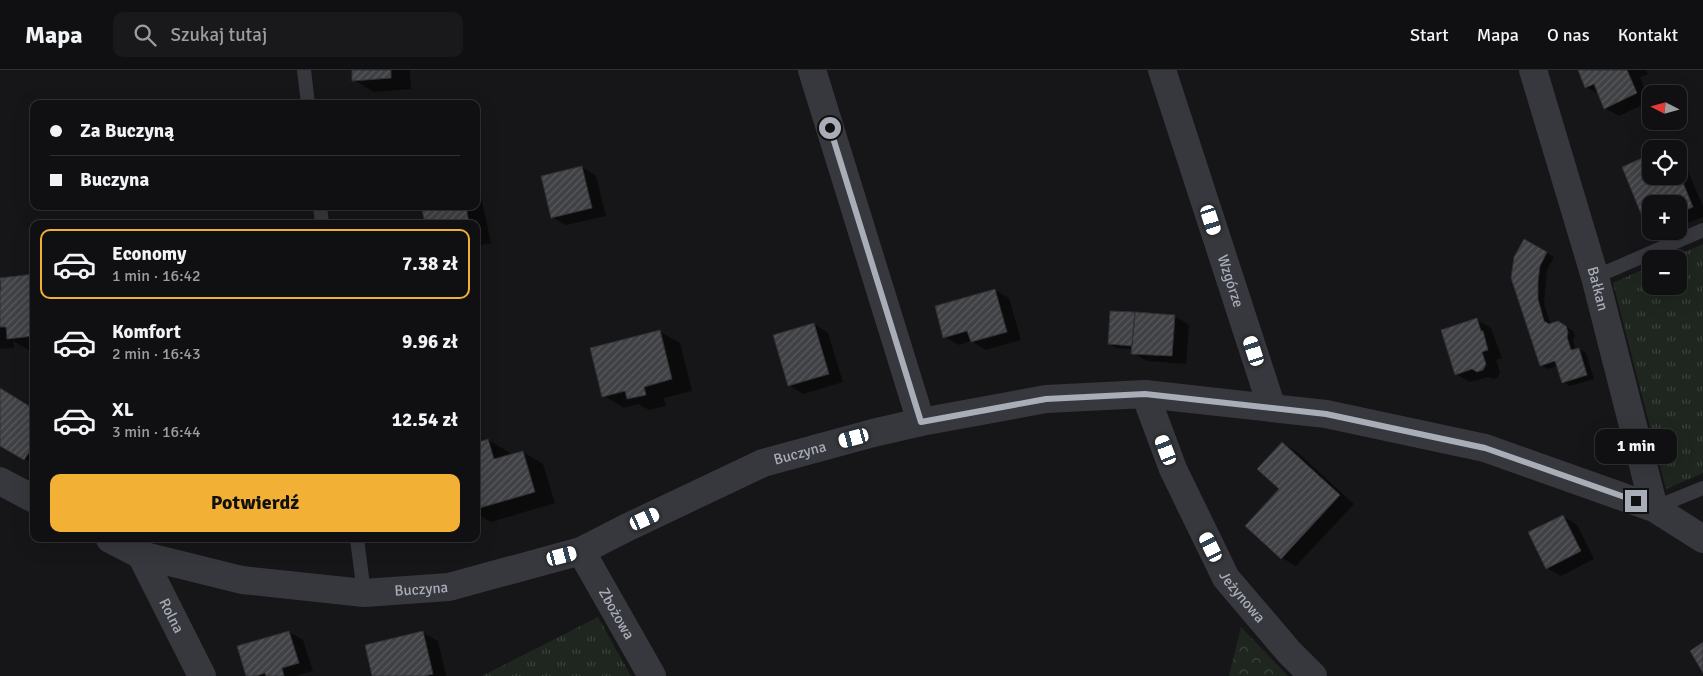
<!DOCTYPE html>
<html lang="pl">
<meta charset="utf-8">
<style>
:root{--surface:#101012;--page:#19191b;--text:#f1f3f6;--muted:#9c9d9f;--line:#303032;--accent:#f2b134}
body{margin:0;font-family:Signika,sans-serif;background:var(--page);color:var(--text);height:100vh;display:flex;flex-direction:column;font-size:19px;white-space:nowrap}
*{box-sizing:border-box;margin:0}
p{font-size:16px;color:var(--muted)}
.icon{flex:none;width:28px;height:28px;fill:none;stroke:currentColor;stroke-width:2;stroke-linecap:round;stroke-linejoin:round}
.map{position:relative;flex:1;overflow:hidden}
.drawer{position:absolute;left:30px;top:150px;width:450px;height:322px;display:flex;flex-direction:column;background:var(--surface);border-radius:10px;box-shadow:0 5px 20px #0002,0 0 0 1px var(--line)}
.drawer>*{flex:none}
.top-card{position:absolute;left:30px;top:30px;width:450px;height:110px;border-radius:10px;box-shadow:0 5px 20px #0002,0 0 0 1px var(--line);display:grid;align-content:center;height:110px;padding:0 20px;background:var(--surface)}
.needle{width:32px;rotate:276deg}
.tools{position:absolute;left:1642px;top:15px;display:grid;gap:10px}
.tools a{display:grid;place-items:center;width:45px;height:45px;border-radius:10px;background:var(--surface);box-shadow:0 5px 20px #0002,0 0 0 1px var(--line);font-size:25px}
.end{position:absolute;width:22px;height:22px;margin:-11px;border:6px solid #a8adb8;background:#111;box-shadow:0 0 0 2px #111}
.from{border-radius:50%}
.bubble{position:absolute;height:35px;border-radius:10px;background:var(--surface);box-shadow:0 5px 20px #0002,0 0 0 1px var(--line);font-size:16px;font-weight:700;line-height:35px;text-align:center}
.car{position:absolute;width:15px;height:30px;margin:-15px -8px;border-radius:6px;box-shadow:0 0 4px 1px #0007;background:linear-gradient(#fff 24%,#345 0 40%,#fff 0 76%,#345 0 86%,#fff 0)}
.top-card b{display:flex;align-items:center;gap:18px;height:48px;font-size:19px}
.top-card b+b{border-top:1px solid var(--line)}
.top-card i{width:12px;height:12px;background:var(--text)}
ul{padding:9px 0 0;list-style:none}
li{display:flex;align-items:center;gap:15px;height:70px;margin:0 10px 8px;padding:0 10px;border:2px solid transparent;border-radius:10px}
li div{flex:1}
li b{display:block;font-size:19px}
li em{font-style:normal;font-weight:700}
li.current{border-color:var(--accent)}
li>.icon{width:45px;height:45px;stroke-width:1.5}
.action{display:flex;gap:10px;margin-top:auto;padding:10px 20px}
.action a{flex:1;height:58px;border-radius:10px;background:var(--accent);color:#111;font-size:20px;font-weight:700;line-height:58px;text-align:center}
header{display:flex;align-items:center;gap:30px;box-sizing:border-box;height:70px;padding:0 25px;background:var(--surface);border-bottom:1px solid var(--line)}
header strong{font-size:24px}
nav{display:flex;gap:28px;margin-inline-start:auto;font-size:18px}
.search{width:350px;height:45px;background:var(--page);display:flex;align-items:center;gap:12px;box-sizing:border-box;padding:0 18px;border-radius:10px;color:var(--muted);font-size:19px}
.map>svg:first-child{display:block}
.grass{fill:url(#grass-tufts)}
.forest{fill:url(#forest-crowns)}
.shadow{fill:#0007}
.building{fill:url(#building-hatch);stroke:#303034}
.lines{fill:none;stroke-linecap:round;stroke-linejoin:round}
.service{stroke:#37383d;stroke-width:14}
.minor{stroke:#37383d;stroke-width:28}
.route{stroke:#a8adb8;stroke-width:6}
.labels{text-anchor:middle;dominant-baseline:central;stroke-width:4.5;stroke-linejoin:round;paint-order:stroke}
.street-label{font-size:15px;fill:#a8adb8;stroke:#111113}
</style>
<header>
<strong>Mapa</strong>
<div class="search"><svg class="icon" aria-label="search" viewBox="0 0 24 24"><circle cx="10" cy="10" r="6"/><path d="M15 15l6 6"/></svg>Szukaj tutaj</div>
<nav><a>Start</a><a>Mapa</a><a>O nas</a><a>Kontakt</a></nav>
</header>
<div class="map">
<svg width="1703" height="606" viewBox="0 0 1703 606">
<defs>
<pattern id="grass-tufts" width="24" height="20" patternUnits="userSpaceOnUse" patternTransform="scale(1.25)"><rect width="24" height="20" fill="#1e261f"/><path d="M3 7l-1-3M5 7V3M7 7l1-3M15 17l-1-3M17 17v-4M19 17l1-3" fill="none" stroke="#3c433d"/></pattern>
<pattern id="forest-crowns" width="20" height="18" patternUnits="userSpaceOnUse" patternTransform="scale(1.25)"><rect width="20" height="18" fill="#1e261f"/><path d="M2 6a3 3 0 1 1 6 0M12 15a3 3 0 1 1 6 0" fill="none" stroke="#3c433d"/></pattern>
<pattern id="building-hatch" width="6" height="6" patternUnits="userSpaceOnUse" patternTransform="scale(1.25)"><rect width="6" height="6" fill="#404145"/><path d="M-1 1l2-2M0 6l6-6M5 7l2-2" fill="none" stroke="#595a5e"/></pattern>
</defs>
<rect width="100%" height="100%" fill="#161618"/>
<path class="grass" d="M1703,174v229l-37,16 -53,-206 38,-17v20h28v-27h-10z
M598,547l33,59h-149z"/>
<path class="forest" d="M1241,557l47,49h-59z"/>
<path class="shadow" d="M353,0h57l1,19 -37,3 -20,-12z
M1579,0h67l2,4 -8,3 10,24 -31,15 -14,-8 -5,-13 -14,-8z
M1679,85l3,2 21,49v11l-24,9v-22h-28v23l-4,-2 -23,-57 27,-12v20h28z
M582,97l14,9 10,40 -40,9 -14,-8z
M476,103l15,70 -15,3v-22h-50l-4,-18h54z
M1525,171l29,16 -7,13 -3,34 7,21 7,-3 15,9 2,5 -2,5 3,9 3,-1 7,4 8,26 -24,7 -7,-4 -5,-16 -10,3 -7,-4z
M34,205v75h-5l-16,-9 1,7 -14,1v-57z
M995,220l14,8 12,42 -35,10 -15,-9 -12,4 -14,-8z
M1175,246l14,9 -3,39 -39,-3 -14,-8v-4l-17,-1 -7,-4z
M1477,250l14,8 11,30 -6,2 4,13 -3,5 -4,1 -5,-2 -18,5 -14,-8z
M814,254l14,9 15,49 -40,12 -14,-9z
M659,261l21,12 12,48 -28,7 2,8 -17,4 -11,-6 -14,4 -20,-12z
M0,319l34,20v55l-34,-20z
M488,370l21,12 1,4 13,-4 20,12 12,39 -64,19 -15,-9v-69z
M1282,373l15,9 57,52 -58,62 -14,-8z
M1563,446l14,9 17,34 -33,17 -14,-8z
M289,562l14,8 10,31 -18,5h-47z
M423,563l15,8 8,35h-72z"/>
<path class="building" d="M352,0h39v8l-39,3z
M1578,0h49l10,23 -33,16 -10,-25 -9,4z
M1651,84v22h28v-3l14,34 -14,6v-9h-28v20l-5,2 -24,-59z
M582,96l10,42 -41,10 -10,-42z
M421,136h45l3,18h-44z
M1524,169l23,13 -7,14 -2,15v18l6,22 5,3 9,-3 8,5 2,6 -1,5 4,13 8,-2 8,27 -25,8 -7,-22 -15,5 -29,-88 3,-21z
M34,204v62l-27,3 -1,-12h-6v-37h1l-1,-12z
M995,219l12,43 -36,10 -4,-11 -24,7 -8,-32z
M1110,241l25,1 -3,34 -24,-2z
M1135,242l40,3 -3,41 -41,-2z
M1477,248l4,13h2l5,19 -6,2 4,12 -3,6 -6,2 -5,-3 -17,6 -14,-45z
M814,253l15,51 -41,12 -15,-51z
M660,260l12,49 -28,8 2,8 -19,4 -2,-8 -23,6 -12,-49z
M0,318l34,21v36l-10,15 -24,-14z
M488,369l6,20 29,-8 12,41 -59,17v-66z
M1282,372l58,53 -59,64 -36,-33 34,-37 -22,-20z
M1563,445l18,36 -35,18 -18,-37z
M289,561l10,32 -17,5 2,8h-18l-1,-3 -9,3h-10l-9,-30z
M423,561l10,43 -8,2h-53l-7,-31z
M1703,572v31l-13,-22z"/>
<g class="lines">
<path class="service" d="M304,0l4,34
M320,136l2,18
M1595,207l108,-47
M1654,438l49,-20
M357,469l7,54"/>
<g class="minor">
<path d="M812,0l109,352"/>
<path id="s1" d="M1162,0l110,338"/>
<path id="s2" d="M1533,0l62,207 59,231"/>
<path id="s3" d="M1145,324l28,75 53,109 63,74 24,24"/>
<path d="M0,411l34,18"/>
<path id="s4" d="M110,469l31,16 101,25 122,13 85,-6 132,-36 47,-24 135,-64 110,-30 48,-11 125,-23 99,-5 181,20 159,34 169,60 49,31"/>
<path id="s5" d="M581,481l71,125"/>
<path id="s6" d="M141,485l61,121"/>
</g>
</g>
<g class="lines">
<path class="route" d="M830,58l91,294 125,-23 99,-5 181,20 159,34 151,53"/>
</g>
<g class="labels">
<g class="street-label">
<text stroke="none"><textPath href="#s1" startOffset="222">Wzgórze</textPath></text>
<text stroke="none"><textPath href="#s2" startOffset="228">Bałkan</textPath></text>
<text stroke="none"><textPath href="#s4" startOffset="724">Buczyna</textPath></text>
<text stroke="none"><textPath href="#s4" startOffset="319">Buczyna</textPath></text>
<text stroke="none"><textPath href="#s3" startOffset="226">Jeżynowa</textPath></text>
<text stroke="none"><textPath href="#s5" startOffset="72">Zbożowa</textPath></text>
<text stroke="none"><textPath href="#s6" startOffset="68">Rolna</textPath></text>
</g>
</g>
</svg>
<div class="tools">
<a><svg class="needle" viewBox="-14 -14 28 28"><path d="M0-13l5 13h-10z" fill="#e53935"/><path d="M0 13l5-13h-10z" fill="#9c9d9f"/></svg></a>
<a><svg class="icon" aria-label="locate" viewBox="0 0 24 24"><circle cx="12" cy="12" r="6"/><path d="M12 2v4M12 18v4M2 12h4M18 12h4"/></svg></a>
<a>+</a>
<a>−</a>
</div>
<i class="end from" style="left:830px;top:58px"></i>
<i class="end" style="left:1636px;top:431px"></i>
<div class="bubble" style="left:1595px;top:359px;width:82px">1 min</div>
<i class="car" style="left:1211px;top:150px;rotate:162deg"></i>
<i class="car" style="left:1254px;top:281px;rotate:342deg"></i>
<i class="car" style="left:854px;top:368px;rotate:255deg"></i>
<i class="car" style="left:1166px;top:380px;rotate:339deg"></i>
<i class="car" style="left:645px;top:449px;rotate:65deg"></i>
<i class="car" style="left:1211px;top:477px;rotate:334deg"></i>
<i class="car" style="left:562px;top:486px;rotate:75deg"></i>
<div class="top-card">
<b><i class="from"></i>Za Buczyną</b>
<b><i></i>Buczyna</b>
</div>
<section class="drawer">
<ul>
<li class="current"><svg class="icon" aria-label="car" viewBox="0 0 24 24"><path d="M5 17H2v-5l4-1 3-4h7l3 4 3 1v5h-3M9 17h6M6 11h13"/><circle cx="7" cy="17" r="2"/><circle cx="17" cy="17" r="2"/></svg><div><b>Economy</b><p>1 min · 16:42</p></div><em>7.38 zł</em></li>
<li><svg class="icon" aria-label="car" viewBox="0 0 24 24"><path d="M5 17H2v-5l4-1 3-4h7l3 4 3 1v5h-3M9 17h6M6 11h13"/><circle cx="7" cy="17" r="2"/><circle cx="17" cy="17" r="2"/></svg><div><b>Komfort</b><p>2 min · 16:43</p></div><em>9.96 zł</em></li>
<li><svg class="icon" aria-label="car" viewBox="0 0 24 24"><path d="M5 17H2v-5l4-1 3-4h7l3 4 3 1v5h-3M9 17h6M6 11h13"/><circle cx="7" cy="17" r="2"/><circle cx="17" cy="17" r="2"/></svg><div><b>XL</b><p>3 min · 16:44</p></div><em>12.54 zł</em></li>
</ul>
<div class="action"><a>Potwierdź</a></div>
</section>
</div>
